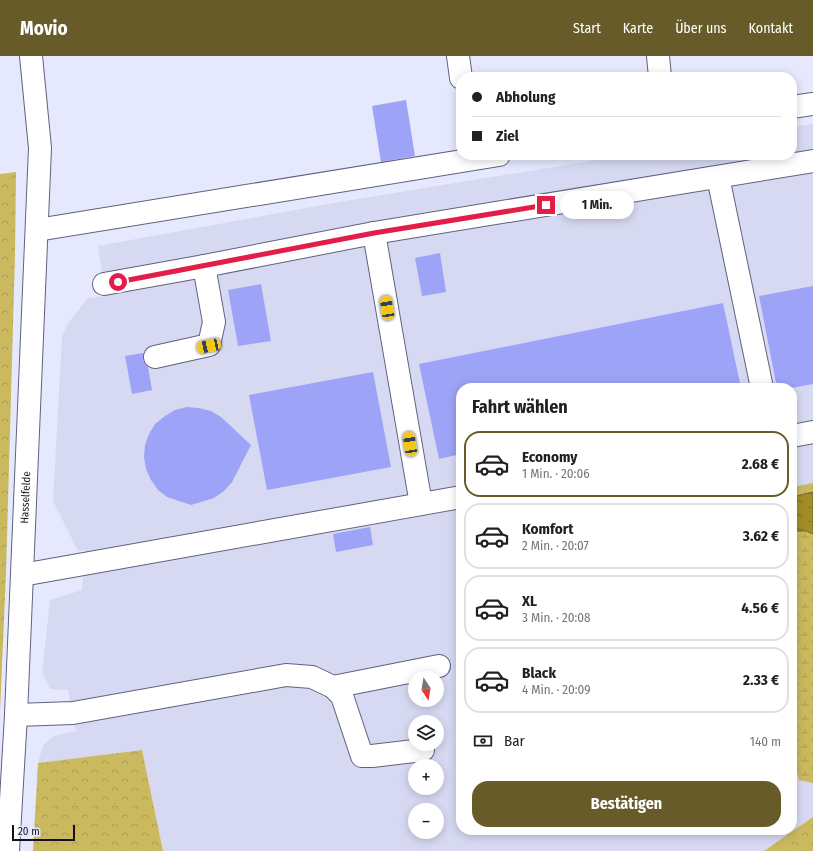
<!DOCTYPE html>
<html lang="de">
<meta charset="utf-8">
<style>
:root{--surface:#fff;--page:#f2f2f2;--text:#202124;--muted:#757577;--line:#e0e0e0;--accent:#675c29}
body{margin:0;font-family:"Fira Sans Condensed",sans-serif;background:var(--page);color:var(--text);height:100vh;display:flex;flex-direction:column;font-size:15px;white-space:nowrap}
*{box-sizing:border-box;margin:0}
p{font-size:13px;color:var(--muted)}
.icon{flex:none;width:22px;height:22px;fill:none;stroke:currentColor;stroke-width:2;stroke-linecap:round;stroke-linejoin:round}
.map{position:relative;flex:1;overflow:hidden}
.sheet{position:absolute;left:456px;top:327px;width:341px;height:452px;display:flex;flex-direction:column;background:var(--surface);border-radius:16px;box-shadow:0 2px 10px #0003}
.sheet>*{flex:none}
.guide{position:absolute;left:456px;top:16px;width:341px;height:88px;border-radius:16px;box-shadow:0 2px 10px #0003;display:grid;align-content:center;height:88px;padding:0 16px;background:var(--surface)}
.needle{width:26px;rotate:168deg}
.fabs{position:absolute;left:408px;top:615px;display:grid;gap:8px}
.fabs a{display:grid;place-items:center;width:36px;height:36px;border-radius:50%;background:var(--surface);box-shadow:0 2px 10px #0003;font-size:20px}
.scale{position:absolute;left:12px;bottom:10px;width:63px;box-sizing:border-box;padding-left:4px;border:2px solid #11121d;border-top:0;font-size:11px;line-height:14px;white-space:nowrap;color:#11121d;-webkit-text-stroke:3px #e6e9fe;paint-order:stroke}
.end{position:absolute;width:18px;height:18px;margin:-9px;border:5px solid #e11d48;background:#fff;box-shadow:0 0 0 2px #fff}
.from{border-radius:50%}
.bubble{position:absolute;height:28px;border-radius:14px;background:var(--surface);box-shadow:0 2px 10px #0003;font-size:13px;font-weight:700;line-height:28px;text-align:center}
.car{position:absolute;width:12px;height:24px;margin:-12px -6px;border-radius:5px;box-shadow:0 0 3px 1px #0007;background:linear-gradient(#f5c518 24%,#345 0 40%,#f5c518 0 76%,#345 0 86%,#f5c518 0)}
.guide b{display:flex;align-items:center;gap:14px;height:38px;font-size:15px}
.guide b+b{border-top:1px solid var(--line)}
.guide i{width:10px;height:10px;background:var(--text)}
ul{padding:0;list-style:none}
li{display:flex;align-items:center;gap:12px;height:66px;margin:0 8px 6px;padding:0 8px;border:2px solid var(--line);border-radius:16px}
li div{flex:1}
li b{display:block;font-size:15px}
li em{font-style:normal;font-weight:700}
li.selected{border-color:var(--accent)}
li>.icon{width:36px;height:36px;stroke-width:1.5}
h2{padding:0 16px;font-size:18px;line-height:48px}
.pay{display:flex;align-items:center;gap:10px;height:44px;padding:0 16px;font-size:15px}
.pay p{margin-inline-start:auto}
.primary-button{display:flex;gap:8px;margin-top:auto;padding:8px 16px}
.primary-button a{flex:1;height:46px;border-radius:16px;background:var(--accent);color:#fff;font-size:16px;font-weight:700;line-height:46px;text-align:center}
header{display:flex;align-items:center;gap:24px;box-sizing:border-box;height:56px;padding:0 20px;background:var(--accent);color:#fff}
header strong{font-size:19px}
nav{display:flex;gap:22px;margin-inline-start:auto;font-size:14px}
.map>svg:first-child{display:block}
.built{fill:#d6d9f1;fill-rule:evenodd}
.forest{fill:url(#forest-crowns)}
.wetland{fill:url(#wetland-marsh)}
.water{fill:url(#water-ripples);stroke:#766925}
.building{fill:#9da3f6}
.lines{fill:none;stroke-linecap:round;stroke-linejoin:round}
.minor-casing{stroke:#5f627f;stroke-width:24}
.minor{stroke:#fff;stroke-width:22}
.route{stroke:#e11d48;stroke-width:5}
.labels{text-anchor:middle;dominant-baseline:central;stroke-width:3.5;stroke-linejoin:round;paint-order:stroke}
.street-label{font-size:11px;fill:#11121d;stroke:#e6e9fe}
</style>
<header>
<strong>Movio</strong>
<nav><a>Start</a><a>Karte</a><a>Über uns</a><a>Kontakt</a></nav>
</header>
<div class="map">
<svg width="813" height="795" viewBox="0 0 813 795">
<defs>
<pattern id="forest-crowns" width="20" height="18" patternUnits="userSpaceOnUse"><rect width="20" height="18" fill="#cbb960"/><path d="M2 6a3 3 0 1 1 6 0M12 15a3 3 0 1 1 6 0" fill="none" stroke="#ad9e53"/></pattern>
<pattern id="wetland-marsh" width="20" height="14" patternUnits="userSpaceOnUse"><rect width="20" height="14" fill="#cbb960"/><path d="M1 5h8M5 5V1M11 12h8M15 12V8" fill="none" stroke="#ad9e53"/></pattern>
<pattern id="water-ripples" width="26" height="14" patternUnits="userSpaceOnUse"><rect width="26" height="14" fill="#a18e29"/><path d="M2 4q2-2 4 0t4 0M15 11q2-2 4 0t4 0" fill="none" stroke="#827323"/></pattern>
</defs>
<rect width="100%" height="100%" fill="#e6e9fe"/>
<path class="built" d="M813,68v693l-49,34h-601l-21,-101 -104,13 5,-18 11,-9 22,-5 -8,-41 -18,-1 -8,-17 8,-72 32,-10 3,-40 -7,1 -25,-50 9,-164 6,-14 20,-25 18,-2 -8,-50 241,-44 288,-47h165v-28zM461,332h331v442h-331zM415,622h22v22h-22zM415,666h22v22h-22zM415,710h22v22h-22zM415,754h22v22h-22z"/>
<path class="forest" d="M16,116l-1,83 -9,318 -6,139v-538z
M142,694l21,101h-130l5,-88z
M813,761v34h-49z"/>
<path class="wetland" d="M813,427v9l-21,5v-10z
M792,475h14l7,3v249l-14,-3 -7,-25z"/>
<path class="water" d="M813,436v42l-7,-3h-14v-34z"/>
<path class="building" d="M406,44l9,56 -34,6 -9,-56z
M440,197l6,39 -24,4 -7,-38z
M261,228l10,57 -33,5 -10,-56z
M813,230v98l-22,4h-14l-18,-92z
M723,247l18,85h-280v66l-22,5 -20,-95z
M143,297v7l5,7 4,23 -20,4 -7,-38z
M373,316l18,95 -124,23 -18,-95z
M187,351l12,1 12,3 10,6 30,28 -19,37 -8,9 -10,7 -23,7 -24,-8 -9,-7 -7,-10 -5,-11 -2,-12 1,-12 4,-11 6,-10 10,-8 10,-6z
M370,471l3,18 -37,7 -3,-18z"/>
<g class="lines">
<defs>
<g id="minor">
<path d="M458,0l3,22"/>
<path d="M658,0l2,21"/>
<path d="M792,51l21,-3"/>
<path d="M718,121l44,211"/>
<path d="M37,174l462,-75"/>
<path d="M374,177l47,271"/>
<path d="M104,228l100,-18"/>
<path d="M155,301l54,-12 5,-23 -10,-56 170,-33 439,-72"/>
<path d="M792,380l21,-4"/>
<path d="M22,519l439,-78"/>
<path d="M333,631l106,-21"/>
<path d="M16,659l57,-2 213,-38 26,2 21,10 9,9 20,60h10l51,-6"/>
<path id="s1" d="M8,795l8,-136 24,-567 -9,-92"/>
</g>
</defs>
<use href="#minor" class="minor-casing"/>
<use href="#minor" class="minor"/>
</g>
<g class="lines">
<path class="route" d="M118,226l256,-49 172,-28"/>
</g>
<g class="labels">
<g class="street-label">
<text stroke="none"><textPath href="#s1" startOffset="354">Hasselfelde</textPath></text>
</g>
</g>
</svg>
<div class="fabs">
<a><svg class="needle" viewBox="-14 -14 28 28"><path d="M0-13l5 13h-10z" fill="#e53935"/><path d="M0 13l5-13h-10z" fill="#757577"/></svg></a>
<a><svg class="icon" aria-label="layers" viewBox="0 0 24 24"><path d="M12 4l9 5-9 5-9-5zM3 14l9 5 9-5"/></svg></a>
<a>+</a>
<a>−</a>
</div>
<div class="scale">20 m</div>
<i class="end from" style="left:118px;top:226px"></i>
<i class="end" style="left:546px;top:149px"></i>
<div class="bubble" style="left:560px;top:135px;width:74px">1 Min.</div>
<i class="car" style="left:387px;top:252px;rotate:351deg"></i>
<i class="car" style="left:209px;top:290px;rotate:258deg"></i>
<i class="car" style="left:410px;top:388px;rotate:351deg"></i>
<div class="guide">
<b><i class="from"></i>Abholung</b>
<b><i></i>Ziel</b>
</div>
<section class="sheet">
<h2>Fahrt wählen</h2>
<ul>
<li class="selected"><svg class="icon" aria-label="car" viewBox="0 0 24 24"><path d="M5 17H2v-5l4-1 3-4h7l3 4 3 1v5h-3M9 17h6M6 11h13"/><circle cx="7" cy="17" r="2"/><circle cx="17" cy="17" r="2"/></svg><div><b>Economy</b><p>1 Min. · 20:06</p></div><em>2.68 €</em></li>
<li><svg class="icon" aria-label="car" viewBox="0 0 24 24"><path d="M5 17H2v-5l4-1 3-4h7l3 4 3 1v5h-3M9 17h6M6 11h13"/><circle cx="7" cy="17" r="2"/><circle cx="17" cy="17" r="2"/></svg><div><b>Komfort</b><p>2 Min. · 20:07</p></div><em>3.62 €</em></li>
<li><svg class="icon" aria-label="car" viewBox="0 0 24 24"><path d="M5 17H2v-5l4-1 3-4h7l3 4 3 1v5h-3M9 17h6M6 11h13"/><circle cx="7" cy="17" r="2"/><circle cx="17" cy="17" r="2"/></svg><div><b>XL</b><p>3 Min. · 20:08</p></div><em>4.56 €</em></li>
<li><svg class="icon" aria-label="car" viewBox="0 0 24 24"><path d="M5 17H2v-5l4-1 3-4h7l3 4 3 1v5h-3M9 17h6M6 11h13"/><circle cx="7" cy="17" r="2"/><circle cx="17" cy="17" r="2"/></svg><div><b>Black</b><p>4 Min. · 20:09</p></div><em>2.33 €</em></li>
</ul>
<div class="pay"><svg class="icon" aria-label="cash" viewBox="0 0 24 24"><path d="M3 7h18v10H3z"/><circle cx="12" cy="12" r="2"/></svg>Bar<p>140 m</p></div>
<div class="primary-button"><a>Bestätigen</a></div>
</section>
</div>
